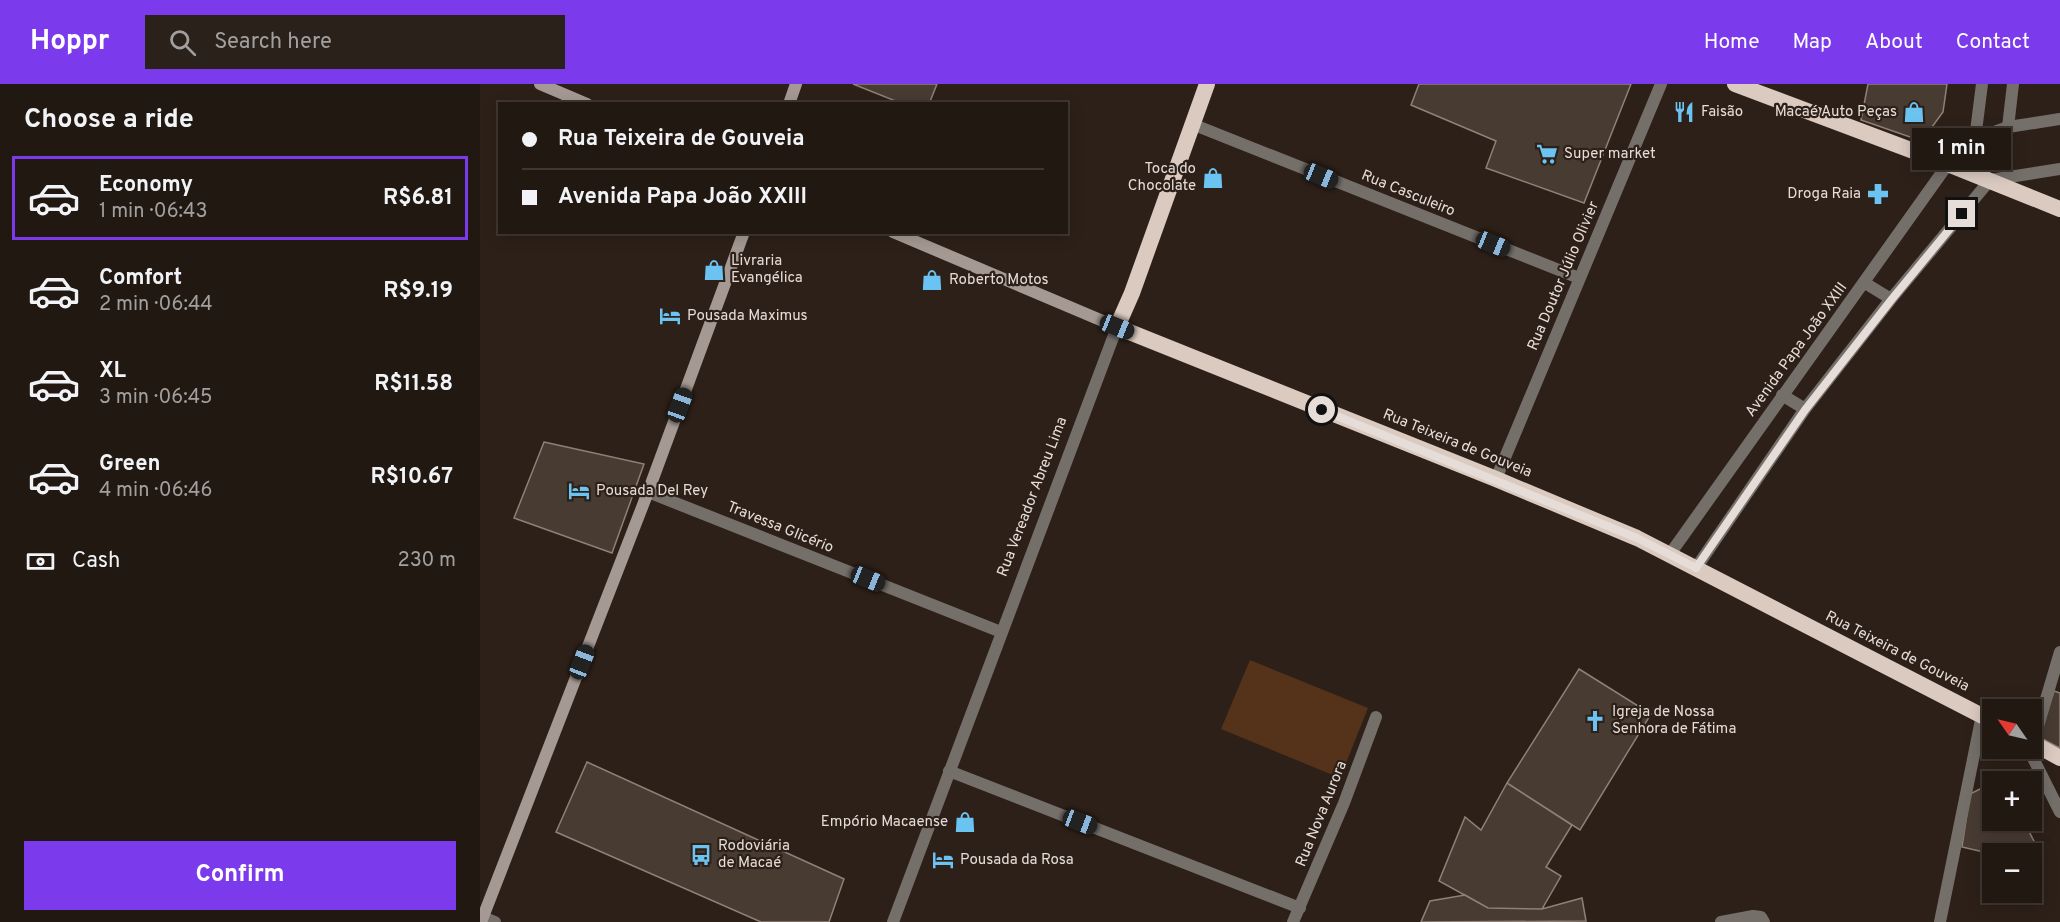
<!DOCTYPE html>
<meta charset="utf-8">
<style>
:root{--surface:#221812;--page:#2a211b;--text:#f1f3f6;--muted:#a2a09f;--line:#3f3732;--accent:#7c3aed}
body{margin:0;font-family:Overpass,sans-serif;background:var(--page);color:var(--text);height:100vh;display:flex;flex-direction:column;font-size:22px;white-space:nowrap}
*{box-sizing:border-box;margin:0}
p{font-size:20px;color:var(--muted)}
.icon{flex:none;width:33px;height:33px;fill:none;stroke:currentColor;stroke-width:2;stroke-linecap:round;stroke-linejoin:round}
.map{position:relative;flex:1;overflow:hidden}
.drawer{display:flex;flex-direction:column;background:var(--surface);width:480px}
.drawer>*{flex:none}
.top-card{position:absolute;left:18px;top:18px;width:570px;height:132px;border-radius:0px;box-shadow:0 3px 15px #0003,0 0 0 2px var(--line);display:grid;align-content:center;height:132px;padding:0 24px;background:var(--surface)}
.needle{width:39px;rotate:304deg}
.fabs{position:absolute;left:1502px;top:615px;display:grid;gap:12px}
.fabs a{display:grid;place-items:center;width:60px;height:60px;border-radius:0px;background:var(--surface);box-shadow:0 3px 15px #0003,0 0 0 2px var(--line);font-size:30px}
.end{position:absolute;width:27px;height:27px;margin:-14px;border:8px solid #e6ddd8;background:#111;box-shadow:0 0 0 3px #111}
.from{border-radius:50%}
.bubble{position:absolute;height:42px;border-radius:0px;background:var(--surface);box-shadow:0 3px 15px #0003,0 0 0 2px var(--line);font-size:20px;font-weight:700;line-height:42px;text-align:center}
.car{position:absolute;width:18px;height:36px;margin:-18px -9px;border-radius:8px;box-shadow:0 0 4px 2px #0007;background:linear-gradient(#222 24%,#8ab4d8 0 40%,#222 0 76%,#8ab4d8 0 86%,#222 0)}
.top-card b{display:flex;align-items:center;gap:21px;height:57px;font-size:22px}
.top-card b+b{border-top:2px solid var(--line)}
.top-card i{width:15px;height:15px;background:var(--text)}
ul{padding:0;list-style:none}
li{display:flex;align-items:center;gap:18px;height:84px;margin:0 12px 9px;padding:0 12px;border:3px solid transparent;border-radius:0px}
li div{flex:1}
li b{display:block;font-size:22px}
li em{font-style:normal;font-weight:700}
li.on{border-color:var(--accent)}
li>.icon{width:54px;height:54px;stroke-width:1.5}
h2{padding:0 24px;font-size:27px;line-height:72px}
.pay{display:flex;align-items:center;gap:15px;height:66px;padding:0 24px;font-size:22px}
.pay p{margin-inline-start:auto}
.button{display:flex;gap:12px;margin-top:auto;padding:12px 24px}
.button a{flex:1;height:69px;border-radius:0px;background:var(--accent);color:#fff;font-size:24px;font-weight:700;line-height:69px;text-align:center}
header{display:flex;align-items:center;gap:36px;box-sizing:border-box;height:84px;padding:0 30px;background:var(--accent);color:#fff}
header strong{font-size:28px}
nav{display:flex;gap:33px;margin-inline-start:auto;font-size:21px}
.search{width:420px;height:54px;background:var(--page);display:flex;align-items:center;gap:15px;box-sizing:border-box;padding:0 21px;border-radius:0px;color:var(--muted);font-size:22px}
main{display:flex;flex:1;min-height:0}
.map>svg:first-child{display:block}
.green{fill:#55321a}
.building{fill:#483b32;stroke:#908077;stroke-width:1.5}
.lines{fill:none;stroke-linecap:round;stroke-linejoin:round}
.minor{stroke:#756f6a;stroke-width:12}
.tertiary{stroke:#756f6a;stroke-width:12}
.secondary{stroke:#a59a93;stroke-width:12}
.trunk{stroke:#dacac0;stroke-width:16}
.route{stroke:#e6ddd8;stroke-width:8}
.labels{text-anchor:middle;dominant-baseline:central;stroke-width:4.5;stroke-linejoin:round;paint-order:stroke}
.poi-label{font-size:15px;fill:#e6ddd8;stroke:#2d2018;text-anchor:start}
.street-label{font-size:15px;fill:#e6ddd8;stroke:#2d2018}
</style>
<header>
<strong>Hoppr</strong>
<div class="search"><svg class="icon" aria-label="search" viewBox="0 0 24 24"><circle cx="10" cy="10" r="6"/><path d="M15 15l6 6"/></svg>Search here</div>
<nav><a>Home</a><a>Map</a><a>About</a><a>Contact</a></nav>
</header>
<main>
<section class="drawer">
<h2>Choose a ride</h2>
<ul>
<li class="on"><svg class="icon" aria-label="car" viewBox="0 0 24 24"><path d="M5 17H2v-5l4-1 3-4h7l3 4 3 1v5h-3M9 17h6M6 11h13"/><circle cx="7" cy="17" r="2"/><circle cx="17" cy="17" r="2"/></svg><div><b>Economy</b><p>1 min · 06:43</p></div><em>R$6.81</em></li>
<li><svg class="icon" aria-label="car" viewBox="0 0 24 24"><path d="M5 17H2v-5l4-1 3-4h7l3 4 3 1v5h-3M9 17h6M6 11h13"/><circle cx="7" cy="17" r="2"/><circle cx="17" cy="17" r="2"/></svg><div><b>Comfort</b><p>2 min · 06:44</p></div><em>R$9.19</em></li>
<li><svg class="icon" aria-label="car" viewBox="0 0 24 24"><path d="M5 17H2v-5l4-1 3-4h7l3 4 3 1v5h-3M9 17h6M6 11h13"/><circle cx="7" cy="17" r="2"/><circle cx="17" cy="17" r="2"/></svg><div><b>XL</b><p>3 min · 06:45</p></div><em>R$11.58</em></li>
<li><svg class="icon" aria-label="car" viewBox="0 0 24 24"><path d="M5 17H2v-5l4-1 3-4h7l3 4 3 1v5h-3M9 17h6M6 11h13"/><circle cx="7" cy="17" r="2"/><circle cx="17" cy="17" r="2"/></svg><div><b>Green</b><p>4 min · 06:46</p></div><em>R$10.67</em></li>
</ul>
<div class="pay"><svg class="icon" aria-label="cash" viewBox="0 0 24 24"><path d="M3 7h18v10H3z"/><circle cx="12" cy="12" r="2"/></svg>Cash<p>230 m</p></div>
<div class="button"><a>Confirm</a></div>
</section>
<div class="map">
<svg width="1580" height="838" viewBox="0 0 1580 838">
<rect width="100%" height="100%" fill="#2d2018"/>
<path class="green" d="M770,576l118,48 -28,70 -119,-49z"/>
<path class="building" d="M373,0h84l-8,20h-26z
M939,0h212l-47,119 -98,-35 10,-27 -85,-36z
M1388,0h79l-4,28 -14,19 -19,6 -49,-17z
M64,358l100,22 -32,89 -98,-35z
M1099,585l72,45 -71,116 -73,-47z
M1574,607l6,2v55l-21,-11z
M107,678l257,117 -15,43h-68l-205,-90z
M1027,699l65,42 -26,42 15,9 -19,33 -54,-1 -49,-27 26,-64 16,13z
M1512,699v37h31l13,25 -29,9h-15l-30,-7 8,-53z
M985,811l23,13 54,1 40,-11 4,23 -165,1 9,-21z"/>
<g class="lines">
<path class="minor" d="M712,40l387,154
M1528,43l5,-43
M1495,55l7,-55
M1016,395l165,-395
M168,408l353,140
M1553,659l27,-91
M1548,664l32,64
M469,687l351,137
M413,838l224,-595
M813,838l51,-119 32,-86
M1241,838l32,-6 8,1 3,5
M1460,838l42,-207"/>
<path class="tertiary" d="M1385,199l26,16
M1302,311l23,14
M1190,470l278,-390 27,-25 33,-12 52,-8
M1216,484l109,-159 86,-110 99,-119 70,-11
M0,832l15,6"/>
<path class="secondary" d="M60,0l47,20
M309,20l7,-20
M413,148l224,95
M1,838l167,-430 96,-260"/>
<path class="trunk" d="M727,0l-75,209 -15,34 379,152 141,59 355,183
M1255,0l213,80 112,45
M1551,658l29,16"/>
</g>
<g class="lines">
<path class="route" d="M842,326l315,128 59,30 109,-158 87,-111 70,-85"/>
</g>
<defs>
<symbol id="restaurant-bare" viewBox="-9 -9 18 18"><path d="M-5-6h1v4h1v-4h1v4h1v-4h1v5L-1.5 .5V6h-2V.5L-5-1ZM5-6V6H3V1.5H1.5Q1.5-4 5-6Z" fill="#6bc3f2" stroke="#2d2018" stroke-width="2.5" paint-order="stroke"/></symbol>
<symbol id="shop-bare" viewBox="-9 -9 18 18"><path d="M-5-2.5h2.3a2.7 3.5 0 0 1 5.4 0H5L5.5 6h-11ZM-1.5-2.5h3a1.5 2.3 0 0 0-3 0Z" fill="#6bc3f2" stroke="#2d2018" stroke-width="2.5" paint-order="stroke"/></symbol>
<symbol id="supermarket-bare" viewBox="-9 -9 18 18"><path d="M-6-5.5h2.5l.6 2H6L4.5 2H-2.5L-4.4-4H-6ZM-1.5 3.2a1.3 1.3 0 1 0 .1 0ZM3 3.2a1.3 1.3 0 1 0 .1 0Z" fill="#6bc3f2" stroke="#2d2018" stroke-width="2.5" paint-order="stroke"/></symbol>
<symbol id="pharmacy-bare" viewBox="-9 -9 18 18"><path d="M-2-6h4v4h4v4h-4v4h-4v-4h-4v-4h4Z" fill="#6bc3f2" stroke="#2d2018" stroke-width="2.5" paint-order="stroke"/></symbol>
<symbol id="hotel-bare" viewBox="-9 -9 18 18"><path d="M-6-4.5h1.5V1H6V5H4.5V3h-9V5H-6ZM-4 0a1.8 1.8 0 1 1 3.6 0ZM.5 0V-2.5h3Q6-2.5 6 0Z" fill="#6bc3f2" stroke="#2d2018" stroke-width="2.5" paint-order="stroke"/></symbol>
<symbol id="church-bare" viewBox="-9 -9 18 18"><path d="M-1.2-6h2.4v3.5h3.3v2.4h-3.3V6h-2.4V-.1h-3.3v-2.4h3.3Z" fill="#6bc3f2" stroke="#2d2018" stroke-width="2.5" paint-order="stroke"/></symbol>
<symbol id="bus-bare" viewBox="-9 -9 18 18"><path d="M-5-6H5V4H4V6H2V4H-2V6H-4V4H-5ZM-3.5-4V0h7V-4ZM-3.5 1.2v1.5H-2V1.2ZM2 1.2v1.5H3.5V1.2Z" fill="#6bc3f2" stroke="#2d2018" stroke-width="2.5" paint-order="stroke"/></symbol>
</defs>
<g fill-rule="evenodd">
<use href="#restaurant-bare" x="1189" y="13" width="30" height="30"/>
<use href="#shop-bare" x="1419" y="13" width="30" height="30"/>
<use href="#supermarket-bare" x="1052" y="55" width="30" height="30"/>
<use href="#shop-bare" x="718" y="79" width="30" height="30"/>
<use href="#pharmacy-bare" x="1383" y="95" width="30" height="30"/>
<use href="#shop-bare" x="219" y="171" width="30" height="30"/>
<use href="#shop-bare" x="437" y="181" width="30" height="30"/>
<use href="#hotel-bare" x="175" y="217" width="30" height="30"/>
<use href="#hotel-bare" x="84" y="392" width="30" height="30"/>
<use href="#church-bare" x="1100" y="622" width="30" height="30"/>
<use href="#shop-bare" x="470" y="723" width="30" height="30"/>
<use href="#bus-bare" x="206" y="756" width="30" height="30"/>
<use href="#hotel-bare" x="448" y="761" width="30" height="30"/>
</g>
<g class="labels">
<g class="poi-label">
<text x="1221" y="28">Faisão</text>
<text x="1417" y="28" text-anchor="end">Macaé Auto Peças</text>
<text x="1084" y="70">Super market</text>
<text x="716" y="85" text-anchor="end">Toca do<tspan x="716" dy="17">Chocolate</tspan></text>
<text x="1381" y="110" text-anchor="end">Droga Raia</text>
<text x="251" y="177">Livraria<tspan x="251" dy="17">Evangélica</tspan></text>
<text x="469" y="196">Roberto Motos</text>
<text x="207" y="232">Pousada Maximus</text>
<text x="116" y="407">Pousada Del Rey</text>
<text x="1132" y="628">Igreja de Nossa<tspan x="1132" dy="17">Senhora de Fátima</tspan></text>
<text x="468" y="738" text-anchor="end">Empório Macaense</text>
<text x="238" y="762">Rodoviária<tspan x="238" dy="17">de Macaé</tspan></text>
<text x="480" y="776">Pousada da Rosa</text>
</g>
<g class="street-label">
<text transform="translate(928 110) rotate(22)">Rua Casculeiro</text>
<text transform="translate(1084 192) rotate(-67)">Rua Doutor Júlio Olivier</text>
<text transform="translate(1317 266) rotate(-54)">Avenida Papa João XXIII</text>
<text transform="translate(977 360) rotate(22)">Rua Teixeira de Gouveia</text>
<text transform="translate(553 413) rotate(-69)">Rua Vereador Abreu Lima</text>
<text transform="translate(300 444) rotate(22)">Travessa Glicério</text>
<text transform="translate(1417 568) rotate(27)">Rua Teixeira de Gouveia</text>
<text transform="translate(842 730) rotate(-68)">Rua Nova Aurora</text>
</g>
</g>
</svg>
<div class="fabs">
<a><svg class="needle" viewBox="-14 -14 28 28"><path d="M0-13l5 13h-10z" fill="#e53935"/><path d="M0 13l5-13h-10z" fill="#a2a09f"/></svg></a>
<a>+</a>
<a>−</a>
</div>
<i class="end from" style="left:842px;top:326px"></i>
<i class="end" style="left:1482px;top:130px"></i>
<div class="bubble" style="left:1432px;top:44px;width:99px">1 min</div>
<i class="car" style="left:841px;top:92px;rotate:112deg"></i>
<i class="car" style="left:1013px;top:160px;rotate:112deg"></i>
<i class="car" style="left:637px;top:243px;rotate:112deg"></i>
<i class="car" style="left:200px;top:321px;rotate:20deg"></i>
<i class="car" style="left:388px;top:495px;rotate:112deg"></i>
<i class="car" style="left:102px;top:578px;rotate:21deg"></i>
<i class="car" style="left:600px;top:738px;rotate:111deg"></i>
<div class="top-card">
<b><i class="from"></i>Rua Teixeira de Gouveia</b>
<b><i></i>Avenida Papa João XXIII</b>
</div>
</div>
</main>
